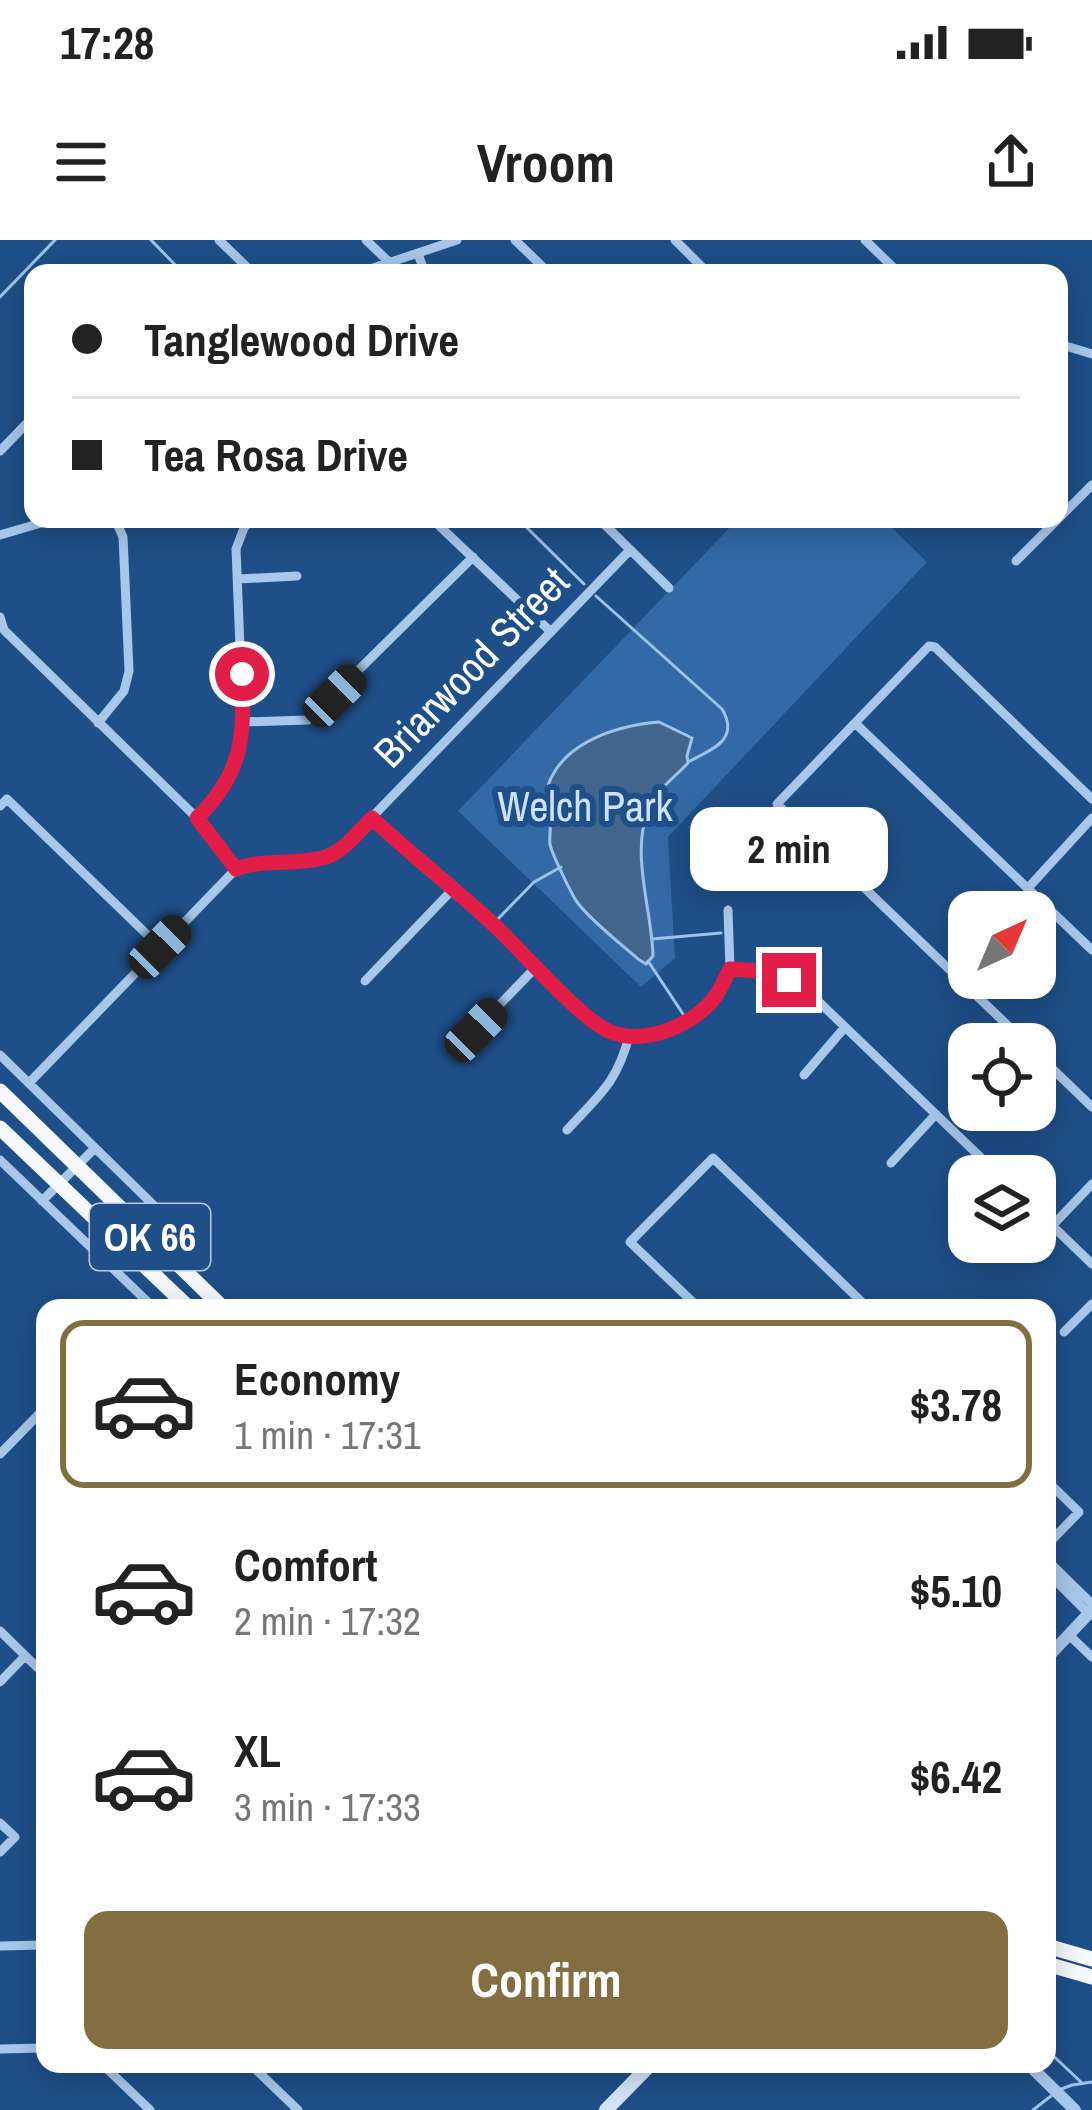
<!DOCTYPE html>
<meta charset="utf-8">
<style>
:root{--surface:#fff;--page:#f2f2f2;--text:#222;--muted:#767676;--line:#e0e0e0;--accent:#836e42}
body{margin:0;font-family:"Archivo Narrow",sans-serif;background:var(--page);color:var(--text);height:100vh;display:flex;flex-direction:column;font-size:45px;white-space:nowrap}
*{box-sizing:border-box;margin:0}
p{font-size:39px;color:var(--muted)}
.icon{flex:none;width:66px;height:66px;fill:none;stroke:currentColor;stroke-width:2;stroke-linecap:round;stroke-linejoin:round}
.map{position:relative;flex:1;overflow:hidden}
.details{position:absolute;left:36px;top:1059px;width:1020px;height:774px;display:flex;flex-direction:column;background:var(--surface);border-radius:24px;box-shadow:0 6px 30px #0003}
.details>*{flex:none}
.guide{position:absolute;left:24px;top:24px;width:1044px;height:264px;border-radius:24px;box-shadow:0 6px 30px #0003;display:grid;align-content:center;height:264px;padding:0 48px;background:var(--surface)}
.needle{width:78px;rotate:44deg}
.fabs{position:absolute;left:948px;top:651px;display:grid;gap:24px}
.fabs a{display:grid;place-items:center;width:108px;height:108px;border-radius:24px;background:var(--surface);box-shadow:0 6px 30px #0003;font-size:60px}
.end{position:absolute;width:54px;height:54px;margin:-27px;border:15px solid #e11d48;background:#fff;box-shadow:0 0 0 6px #fff}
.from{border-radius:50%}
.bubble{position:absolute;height:84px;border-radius:24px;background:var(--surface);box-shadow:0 6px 30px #0003;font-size:39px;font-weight:700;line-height:84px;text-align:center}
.car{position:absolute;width:36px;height:72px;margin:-36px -18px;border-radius:15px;box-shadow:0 0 9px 3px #0007;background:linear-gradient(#222 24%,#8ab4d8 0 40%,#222 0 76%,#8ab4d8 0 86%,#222 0)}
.guide b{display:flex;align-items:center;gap:42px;height:114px;font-size:45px}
.guide b+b{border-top:3px solid var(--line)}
.guide i{width:30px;height:30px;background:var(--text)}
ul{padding:21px 0 0;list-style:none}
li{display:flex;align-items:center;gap:36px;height:168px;margin:0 24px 18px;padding:0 24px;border:6px solid transparent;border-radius:24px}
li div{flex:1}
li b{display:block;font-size:45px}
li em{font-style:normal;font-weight:700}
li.current{border-color:var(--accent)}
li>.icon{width:108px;height:108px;stroke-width:1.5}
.cta{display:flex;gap:24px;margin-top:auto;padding:24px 48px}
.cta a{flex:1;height:138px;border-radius:24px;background:var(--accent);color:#fff;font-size:48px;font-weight:700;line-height:138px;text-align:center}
.status{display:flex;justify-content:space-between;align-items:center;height:84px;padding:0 60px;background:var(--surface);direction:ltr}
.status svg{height:33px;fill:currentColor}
header{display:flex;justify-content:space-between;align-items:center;height:156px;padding:0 48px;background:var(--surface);font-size:54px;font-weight:700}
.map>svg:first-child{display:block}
.green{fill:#3269a6}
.water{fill:#42658e;stroke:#9cc3ed;stroke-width:3}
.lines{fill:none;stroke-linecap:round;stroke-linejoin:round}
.stream{stroke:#9cc3ed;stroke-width:3}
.minor{stroke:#a8c8eb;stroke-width:9}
.tertiary{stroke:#a8c8eb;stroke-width:12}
.secondary{stroke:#d4e5f8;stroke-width:14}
.trunk{stroke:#f6fafe;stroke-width:15}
.route{stroke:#e11d48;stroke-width:15}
.labels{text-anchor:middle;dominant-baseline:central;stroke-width:12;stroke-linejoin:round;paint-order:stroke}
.shield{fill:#1e4f88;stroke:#bccadb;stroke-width:3}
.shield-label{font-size:39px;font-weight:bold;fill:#fff}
.street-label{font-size:42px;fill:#fff;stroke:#1e4f88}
.park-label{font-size:42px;fill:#cde2f8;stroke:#1e4f88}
</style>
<div class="status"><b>17:28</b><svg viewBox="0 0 49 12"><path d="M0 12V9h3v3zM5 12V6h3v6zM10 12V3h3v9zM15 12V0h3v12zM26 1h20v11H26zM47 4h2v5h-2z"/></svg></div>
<header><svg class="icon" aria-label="menu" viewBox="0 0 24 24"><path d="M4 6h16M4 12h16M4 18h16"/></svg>Vroom<svg class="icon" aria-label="share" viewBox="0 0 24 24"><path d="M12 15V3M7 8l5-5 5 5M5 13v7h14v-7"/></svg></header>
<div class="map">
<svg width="1092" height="1870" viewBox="0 0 1092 1870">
<rect width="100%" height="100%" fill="#1e4f88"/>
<path class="green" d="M738,279h145l44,43 -259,275 7,121 -34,29 -183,-176z"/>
<path class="water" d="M659,482l33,16 -5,18 1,7c-12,13 -30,26 -38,42 -21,46 2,104 3,151l-7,8 -8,-5c-17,-15 -48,-39 -61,-57 -5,-7 -26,-50 -27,-58 -1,-6 1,-13 0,-19 -1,-8 -7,-18 -5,-27 8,-53 68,-72 114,-76z"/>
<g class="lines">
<path class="stream" d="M151,0l32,33
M0,57l55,-57
M518,279l66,65
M596,356l126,113c18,30 -9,40 -32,52
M497,680l37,-38 27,-15
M652,699l69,-6
M648,721l37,56
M1047,1810l34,32
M1059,1850l13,-5 20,-3
M1033,1870l18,-14"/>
<path class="minor" d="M219,0l34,33
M366,0l24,23
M515,0l34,33
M675,0l33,33
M865,0l34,33
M418,14l7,19
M358,33l99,-33
M1059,104l33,10
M0,211l33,-34
M1059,278l33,-33
M432,279l119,113
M599,279l70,69
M0,295l55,-16
M1016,321l42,-42
M238,339l59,-3
M0,377l4,13 193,188 39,51
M243,482l65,-2 165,-163
M98,483l26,-32 5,-20 -6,-134 -8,-18
M855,483l237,227
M0,566l7,-7 153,148
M197,578l21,-20 17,-33 8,-43 -7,-173 8,-21 8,-9
M372,578l39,38 18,9 68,63 89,87 28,19 23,3 26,-6 22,-8 30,-26 15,-28 -2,-59
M1028,648l64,-70
M730,729c40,3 55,8 88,32l182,175
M365,741l89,-93
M477,803l-2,-13 62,-64
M1027,804l-250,-240 152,-158 6,1 157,152
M1035,812l57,55
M0,815l181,177
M804,835l41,-48
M29,843l207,-214c40,-16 77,2 113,-28l281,-291
M567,890c32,-35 50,-47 62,-94
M0,920l154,148
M891,923l45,-49
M42,961l53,-53
M1035,969l57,55
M1052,986l40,-42
M979,1007l5,-5
M699,1068l-69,-66 83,-84 155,150
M1064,1092l28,-28
M0,1214l45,-46
M1047,1241l32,31 -32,33
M1047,1320l45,44
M1047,1332l42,42
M0,1391l45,44
M1069,1395l23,22
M0,1442l25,-26
M0,1583l15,14 -15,15
M0,1706l45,-1
M0,1809l45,-1
M102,1824l48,46
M250,1824l48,46"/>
<path class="tertiary" d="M1047,1418l45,-48
M1028,1824l47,46"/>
<path class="secondary" d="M606,1870l45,-46"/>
<path class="trunk" d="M0,851l223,217
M0,888l189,180
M1047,1706l45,13
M1047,1724l45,13"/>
</g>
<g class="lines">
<path class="route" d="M242,434c2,62 2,98 -45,144l39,51c28,-11 61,-3 90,-12 18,-6 33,-26 46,-39 40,38 84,71 124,109 27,25 86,94 115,105 35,14 86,-8 106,-38 5,-8 9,-17 13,-25l28,2 31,9"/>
</g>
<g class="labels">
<rect class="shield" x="90" y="964" width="120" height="66" rx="9"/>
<g class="shield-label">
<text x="150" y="997">OK 66</text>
</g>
<g class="street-label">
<text transform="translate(471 427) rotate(-46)">Briarwood Street</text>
</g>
<g class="park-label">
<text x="585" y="566">Welch Park</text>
</g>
</g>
</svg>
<div class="fabs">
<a><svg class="needle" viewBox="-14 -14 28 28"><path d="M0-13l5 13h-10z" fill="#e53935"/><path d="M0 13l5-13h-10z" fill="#767676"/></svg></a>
<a><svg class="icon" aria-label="locate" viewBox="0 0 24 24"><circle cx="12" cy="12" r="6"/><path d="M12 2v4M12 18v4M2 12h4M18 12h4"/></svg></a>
<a><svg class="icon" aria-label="layers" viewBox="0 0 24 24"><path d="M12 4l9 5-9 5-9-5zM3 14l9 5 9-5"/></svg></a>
</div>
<i class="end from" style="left:242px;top:434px"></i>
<i class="end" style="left:789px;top:740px"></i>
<div class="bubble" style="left:690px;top:567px;width:198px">2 min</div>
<i class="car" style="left:335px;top:456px;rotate:45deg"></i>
<i class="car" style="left:160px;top:707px;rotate:44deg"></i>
<i class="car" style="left:476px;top:790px;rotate:44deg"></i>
<div class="guide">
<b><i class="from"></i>Tanglewood Drive</b>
<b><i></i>Tea Rosa Drive</b>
</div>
<section class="details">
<ul>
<li class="current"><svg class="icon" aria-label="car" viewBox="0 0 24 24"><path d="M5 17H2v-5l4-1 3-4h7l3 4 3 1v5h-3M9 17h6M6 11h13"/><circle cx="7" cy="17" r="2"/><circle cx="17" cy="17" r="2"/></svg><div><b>Economy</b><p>1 min · 17:31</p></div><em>$3.78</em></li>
<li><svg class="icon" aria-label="car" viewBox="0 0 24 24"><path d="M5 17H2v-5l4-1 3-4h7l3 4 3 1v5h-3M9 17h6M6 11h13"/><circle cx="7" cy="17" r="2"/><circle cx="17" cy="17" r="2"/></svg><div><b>Comfort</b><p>2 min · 17:32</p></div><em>$5.10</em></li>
<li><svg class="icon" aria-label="car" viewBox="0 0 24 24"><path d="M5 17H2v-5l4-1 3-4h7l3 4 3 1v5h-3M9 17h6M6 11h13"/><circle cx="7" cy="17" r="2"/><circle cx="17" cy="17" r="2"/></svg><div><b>XL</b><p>3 min · 17:33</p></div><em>$6.42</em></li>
</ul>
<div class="cta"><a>Confirm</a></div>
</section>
</div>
